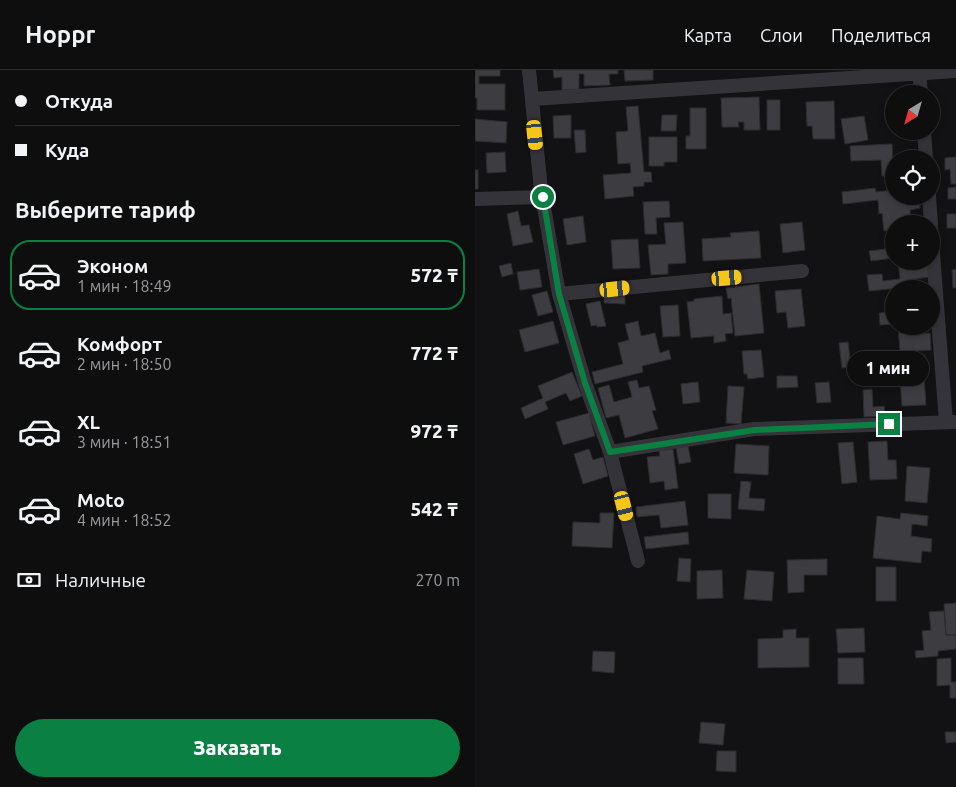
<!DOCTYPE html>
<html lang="ru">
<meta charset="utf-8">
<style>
:root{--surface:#0e0e0f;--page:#171718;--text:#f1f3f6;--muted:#9b9c9e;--line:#2e2e2f;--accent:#0b8043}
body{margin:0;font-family:Ubuntu,sans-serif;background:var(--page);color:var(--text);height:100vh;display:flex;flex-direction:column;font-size:19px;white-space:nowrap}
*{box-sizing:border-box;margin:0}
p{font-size:16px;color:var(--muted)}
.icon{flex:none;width:28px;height:28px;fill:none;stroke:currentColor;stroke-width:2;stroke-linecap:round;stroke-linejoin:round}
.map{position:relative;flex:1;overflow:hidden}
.side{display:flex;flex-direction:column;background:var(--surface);width:475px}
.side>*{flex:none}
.banner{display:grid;align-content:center;height:110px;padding:0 15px;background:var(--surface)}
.needle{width:32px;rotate:217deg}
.buttons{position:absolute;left:410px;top:15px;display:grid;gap:10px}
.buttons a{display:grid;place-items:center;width:55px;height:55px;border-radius:50%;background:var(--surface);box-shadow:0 2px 8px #0003,0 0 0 1px var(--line);font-size:25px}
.end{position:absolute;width:22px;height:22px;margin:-11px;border:6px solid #0b8043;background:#fff;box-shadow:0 0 0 2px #fff}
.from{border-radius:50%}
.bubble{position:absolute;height:35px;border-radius:18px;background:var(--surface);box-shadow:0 2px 8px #0003,0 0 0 1px var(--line);font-size:16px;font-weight:800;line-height:35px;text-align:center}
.car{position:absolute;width:15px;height:30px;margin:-15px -8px;border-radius:6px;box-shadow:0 0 4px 1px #0007;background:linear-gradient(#f5c518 24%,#345 0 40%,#f5c518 0 76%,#345 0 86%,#f5c518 0)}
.banner b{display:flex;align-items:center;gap:18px;height:48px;font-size:19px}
.banner b+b{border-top:1px solid var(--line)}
.banner i{width:12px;height:12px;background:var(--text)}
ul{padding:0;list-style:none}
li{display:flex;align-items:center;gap:15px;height:70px;margin:0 10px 8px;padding:0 5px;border:2px solid transparent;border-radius:20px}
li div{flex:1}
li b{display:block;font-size:19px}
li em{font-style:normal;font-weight:800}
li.selected{border-color:var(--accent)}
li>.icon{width:45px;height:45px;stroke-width:1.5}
h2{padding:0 15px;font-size:22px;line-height:60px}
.pay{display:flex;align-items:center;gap:12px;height:55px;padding:0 15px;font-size:19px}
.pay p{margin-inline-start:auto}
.primary-button{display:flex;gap:10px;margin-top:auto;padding:10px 15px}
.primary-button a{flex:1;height:58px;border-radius:30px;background:var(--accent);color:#fff;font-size:20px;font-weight:800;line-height:58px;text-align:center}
header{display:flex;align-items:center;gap:30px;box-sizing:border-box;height:70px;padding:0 25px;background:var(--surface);border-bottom:1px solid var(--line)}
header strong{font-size:24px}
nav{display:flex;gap:28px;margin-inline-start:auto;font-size:18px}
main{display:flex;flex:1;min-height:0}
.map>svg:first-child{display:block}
.building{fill:#3c3c41;stroke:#2c2c30}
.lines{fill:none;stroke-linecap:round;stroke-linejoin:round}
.street{stroke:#333339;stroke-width:14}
.route{stroke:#0b8043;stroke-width:6}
</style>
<header>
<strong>Hoppr</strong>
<nav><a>Карта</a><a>Слои</a><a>Поделиться</a></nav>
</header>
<main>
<section class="side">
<div class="banner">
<b><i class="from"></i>Откуда</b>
<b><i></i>Куда</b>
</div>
<h2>Выберите тариф</h2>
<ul>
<li class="selected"><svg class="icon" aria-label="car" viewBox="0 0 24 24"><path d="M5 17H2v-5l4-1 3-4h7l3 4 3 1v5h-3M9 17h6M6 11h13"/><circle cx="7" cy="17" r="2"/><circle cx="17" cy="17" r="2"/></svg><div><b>Эконом</b><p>1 мин · 18:49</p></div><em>572 ₸</em></li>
<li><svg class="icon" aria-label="car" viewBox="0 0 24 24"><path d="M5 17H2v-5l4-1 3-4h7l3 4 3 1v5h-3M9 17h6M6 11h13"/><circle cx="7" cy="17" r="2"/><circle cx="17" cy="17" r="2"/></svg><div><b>Комфорт</b><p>2 мин · 18:50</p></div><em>772 ₸</em></li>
<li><svg class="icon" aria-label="car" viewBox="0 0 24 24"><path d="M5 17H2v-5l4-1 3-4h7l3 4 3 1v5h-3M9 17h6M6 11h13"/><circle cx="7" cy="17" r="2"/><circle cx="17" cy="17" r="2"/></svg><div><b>XL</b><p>3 мин · 18:51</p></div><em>972 ₸</em></li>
<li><svg class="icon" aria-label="car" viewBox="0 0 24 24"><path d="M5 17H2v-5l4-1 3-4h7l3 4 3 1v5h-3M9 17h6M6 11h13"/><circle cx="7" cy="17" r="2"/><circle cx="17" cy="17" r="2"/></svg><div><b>Moto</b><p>4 мин · 18:52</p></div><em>542 ₸</em></li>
</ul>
<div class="pay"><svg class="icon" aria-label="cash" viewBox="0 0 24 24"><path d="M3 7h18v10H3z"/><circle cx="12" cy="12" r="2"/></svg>Наличные<p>270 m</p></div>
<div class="primary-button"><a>Заказать</a></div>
</section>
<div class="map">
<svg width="481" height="717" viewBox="0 0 481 717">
<rect width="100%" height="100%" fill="#121214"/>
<path class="building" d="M0,0h25v6h-21v8h26v26h-28v-12h-2z
M78,0h65v4h-9l1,11 -26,1v-12h-5v15l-17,1v-13l-8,1z
M149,0h29v10l-28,1z
M284,27l1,33h-16v-8h-6l1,5h-17l-1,-29z
M292,30h13v30h-13z
M359,31l1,38h-22l-1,-13h-5l-1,-24z
M163,36l6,66h7l1,10h-8v4l-11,1 1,9 -29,3 -2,-24 28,-2 -1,-10 -12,1 -2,-32 12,-1 -2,-24z
M215,38h16v41h-20v-13h4z
M96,45v23h-17l-1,-22z
M187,45h15l-1,16h-15z
M389,46l4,24 -23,4 -4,-25z
M0,49l32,3 -1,21 -31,-2z
M99,60h11l1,22 -10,1z
M174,67h28v25h-13v4h-15z
M417,74l2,32h-12l-1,-16 -30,1 -1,-15z
M30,82l1,20 -19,1 -1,-20z
M481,87v27h-5l-1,-15 -5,1v-12z
M0,100h3v19h-3z
M481,117v12h-8v-11z
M400,118l1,4 18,-2v6h25l1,12 -10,2 1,14h-17v6l-10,1 -2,-18 -3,1 -1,-14 -35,4 -1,-12z
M194,131l1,16 -14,1 1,16h-12l-2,-32z
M43,141l3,15 8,-1 4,17 -20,4 -6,-32z
M472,144h9v14h-9z
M108,146l3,26 -19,3 -4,-26z
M208,152l3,41 -18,1v10l-17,1 -3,-30 18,-1 -2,-21z
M327,152l3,28 -22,3 -3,-29z
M284,161l2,27 -58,3 -1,-22 29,-2 -1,-4z
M163,169l2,29 -27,1 -2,-29z
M419,178v10l-23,3 -2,-10z
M423,191h22l1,3 7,-1 1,14 -20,3 1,7 -41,4 -2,-16 15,-1 1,7 17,-2z
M36,193l2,11 -11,3 -3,-11z
M64,199l3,18 -22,3 -3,-18z
M481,199v19h-3l-1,-18z
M284,214l5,49 -29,3 -4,-38 -3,1 -2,-11z
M326,219l4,37 -17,2 -2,-16 -9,1 -2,-22z
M72,221l6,21 -15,4 -6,-21z
M129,225l21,1v8l-21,-1z
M247,226l1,18 8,-1 2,20 -8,1 1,7 -12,2v-7l-23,2 -4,-36 7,-1v-2z
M125,231l6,25 -9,1v-2l-6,1 -5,-22z
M203,235l2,31 -17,1 -3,-31z
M419,242v12l-14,1 -1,-12z
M78,251l6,22 -34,9 -6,-22z
M163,251l3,15 14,-3 5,20 9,-3 2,9 -29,7 1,6 -48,12 -3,-12 31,-8 -5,-21 11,-3 -4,-16z
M423,256h21l1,8 10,-1 1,17 -31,2z
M373,272l3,25 -9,1 -3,-25z
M286,280l3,27 -16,2 -1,-5h-3l-2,-23z
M97,302l10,24 -12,5 -4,-8 -21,9 3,7 -23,10 -4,-11 22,-10 -5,-12z
M302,306h20l1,11 -21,1z
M449,306l2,29 -24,1 -2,-28z
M162,310l2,8 10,-2 7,24 -4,1 6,18 -33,9 -6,-23 -13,3 -8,-30 11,-3 5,17 18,-5 -4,-15z
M223,312l2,20 -17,2 -2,-20z
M354,312l2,20 -14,1 -2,-20z
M253,316l16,1 -3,37 -15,-1z
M397,319l1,18 11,-1 1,10 -21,1 -1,-27z
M114,343l6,23 -32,9 -7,-23z
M412,371l1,19h8l1,19 -27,1 -2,-38z
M378,372l4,40 -15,2 -4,-41z
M261,374l33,2 -1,29 -34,-2z
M213,376l3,16 -12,2 -3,-16z
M114,379l4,11 10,-3 5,19 -25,8 -9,-30z
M198,379l5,39 -13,2 -1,-9 -14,2 -3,-26 13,-1 -1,-5z
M432,396l23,2 -3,35 -22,-2z
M266,411l10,1 -2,16 16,1 -1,12 -26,-2z
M233,424h23v25l-23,-1z
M210,431l3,24 -27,3 -2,-13 -22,2 -1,-10z
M125,443h14l-2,35 -40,-2 1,-24 27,1z
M426,443l27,3 -1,10 -15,-2 -1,12 21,3 -1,13 -9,-1 -1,12 -48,-5 4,-42 23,3z
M213,462l1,12 -43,5 -2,-12z
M204,488l12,1 -1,23 -13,-1z
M352,489v16h-23v17l-16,1 -1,-33z
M401,497h20v34h-20z
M247,500l1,28 -26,1v-28z
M272,500l27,2 -2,29 -28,-2z
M481,533v32h-10l-2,-31z
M469,541l2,24h10v14l-18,2v5l-22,2 -1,-7 9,-1 -2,-19 9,-1 -2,-18z
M389,558l1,24 -27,1 -2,-24z
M321,559v9h13v29l-51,1v-29l25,-1v-8z
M118,581l22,1 -1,21 -22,-2z
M363,588h25l1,26h-26z
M476,588v24h5v16h-6v-13l-13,1v-27z
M226,652l24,2 -2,21 -24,-2z
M470,662h11v10l-10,1z
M242,681h19v21l-20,-1z"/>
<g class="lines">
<path class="street" d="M54,0l12,120 18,104 26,89 25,69 28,109
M444,0l2,24
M57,29l424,-28
M449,61l2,28
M454,126l2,28
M0,129l68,-2
M456,158l15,194
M84,224l243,-23
M135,382l144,-23 202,-7"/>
</g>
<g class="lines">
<path class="route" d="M68,127l16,97 26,89 25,69 145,-22 134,-6"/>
</g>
</svg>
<div class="buttons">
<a><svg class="needle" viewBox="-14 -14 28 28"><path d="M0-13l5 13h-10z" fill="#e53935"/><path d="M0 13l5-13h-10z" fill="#9b9c9e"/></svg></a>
<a><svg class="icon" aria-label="locate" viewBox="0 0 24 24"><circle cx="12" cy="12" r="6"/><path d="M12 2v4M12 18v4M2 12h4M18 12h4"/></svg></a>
<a>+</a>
<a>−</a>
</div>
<i class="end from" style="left:68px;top:127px"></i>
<i class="end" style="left:414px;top:354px"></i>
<div class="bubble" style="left:372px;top:281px;width:82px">1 мин</div>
<i class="car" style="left:60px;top:65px;rotate:174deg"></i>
<i class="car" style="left:252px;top:208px;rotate:85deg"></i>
<i class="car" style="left:140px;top:219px;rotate:84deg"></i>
<i class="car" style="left:149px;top:436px;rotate:166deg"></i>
</div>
</main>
